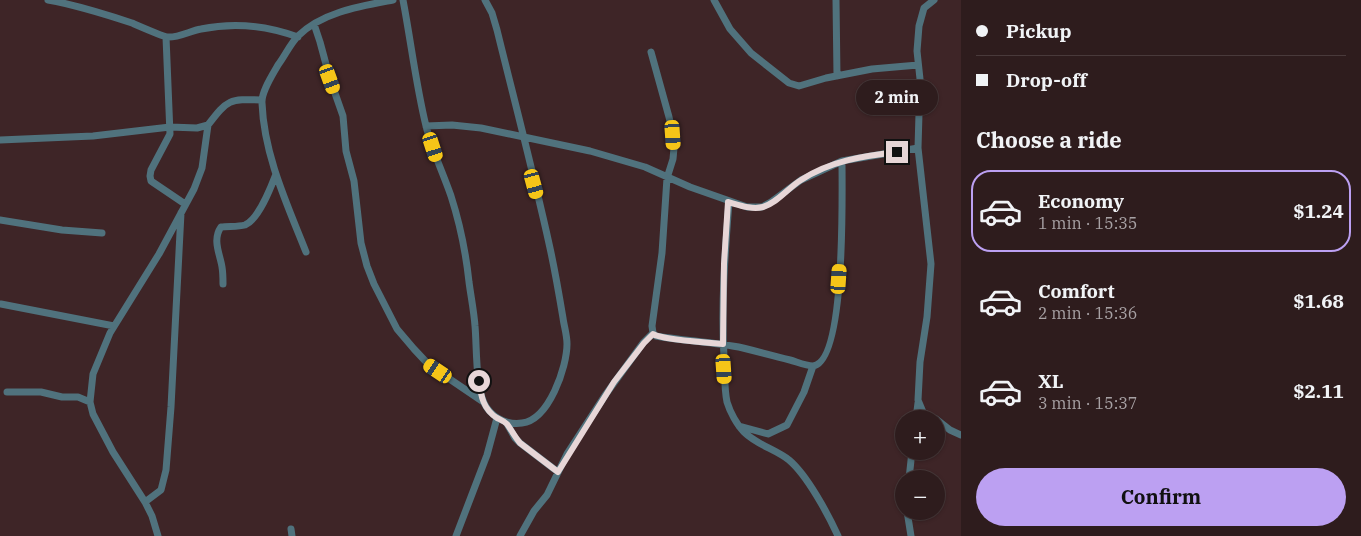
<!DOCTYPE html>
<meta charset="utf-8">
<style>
:root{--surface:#2e1c1d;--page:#3a292a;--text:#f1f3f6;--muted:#a7a1a4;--line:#493a3b;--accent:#bca0f2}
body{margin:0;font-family:"IBM Plex Serif",serif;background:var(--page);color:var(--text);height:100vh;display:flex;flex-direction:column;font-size:19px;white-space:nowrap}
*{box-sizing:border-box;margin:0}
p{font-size:16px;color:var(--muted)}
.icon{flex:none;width:28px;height:28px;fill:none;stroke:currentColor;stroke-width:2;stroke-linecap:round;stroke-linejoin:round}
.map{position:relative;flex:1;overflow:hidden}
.details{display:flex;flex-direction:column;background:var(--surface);width:400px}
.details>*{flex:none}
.guide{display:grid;align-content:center;height:110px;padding:0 15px;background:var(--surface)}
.buttons{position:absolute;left:895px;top:410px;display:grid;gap:10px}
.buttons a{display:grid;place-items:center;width:50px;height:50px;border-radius:50%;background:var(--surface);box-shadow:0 1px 4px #0004,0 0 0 1px var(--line);font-size:25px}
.end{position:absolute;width:22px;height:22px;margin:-11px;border:6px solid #e7d6d7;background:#111;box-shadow:0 0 0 2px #111}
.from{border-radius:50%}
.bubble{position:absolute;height:35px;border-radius:18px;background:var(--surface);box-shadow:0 1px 4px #0004,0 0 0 1px var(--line);font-size:16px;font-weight:800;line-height:35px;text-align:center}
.car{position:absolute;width:15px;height:30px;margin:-15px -8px;border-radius:6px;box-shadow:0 0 4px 1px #0007;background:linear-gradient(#f5c518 24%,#345 0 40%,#f5c518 0 76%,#345 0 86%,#f5c518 0)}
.guide b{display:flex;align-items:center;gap:18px;height:48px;font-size:19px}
.guide b+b{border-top:1px solid var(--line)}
.guide i{width:12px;height:12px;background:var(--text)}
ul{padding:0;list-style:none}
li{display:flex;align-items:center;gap:15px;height:82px;margin:0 10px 8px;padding:0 5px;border:2px solid transparent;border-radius:20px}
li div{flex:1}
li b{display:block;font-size:19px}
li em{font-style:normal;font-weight:800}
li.selected{border-color:var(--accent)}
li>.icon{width:45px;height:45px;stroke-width:1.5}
h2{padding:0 15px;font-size:22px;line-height:60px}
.action{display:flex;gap:10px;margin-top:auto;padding:10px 15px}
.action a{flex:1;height:58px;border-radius:30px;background:var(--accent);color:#111;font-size:20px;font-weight:800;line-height:58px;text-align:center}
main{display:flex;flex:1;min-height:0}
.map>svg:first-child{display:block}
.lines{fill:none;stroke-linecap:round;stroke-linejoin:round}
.street{stroke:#50727d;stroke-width:7}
.route{stroke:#e7d6d7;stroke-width:6}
</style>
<main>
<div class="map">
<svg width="961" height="536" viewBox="0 0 961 536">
<rect width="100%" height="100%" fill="#3e2527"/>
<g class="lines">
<path class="street" d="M48,0c28,5 57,14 84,23 7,3 30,13 35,14 11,1 23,-6 34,-8 33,-7 64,-4 97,8
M403,0c8,42 13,85 23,126 6,24 17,47 25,70 9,28 15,58 18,86 2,15 5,30 6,44 2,21 0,66 12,82 8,11 21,17 35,15 27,-3 45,-56 45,-79 0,-9 -3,-18 -4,-26 -4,-24 -8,-47 -13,-70 -16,-73 -35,-145 -53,-218l-5,-17 -7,-13
M714,0l16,29 21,24 38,30 10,3 27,-8 46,-9 46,-4
M836,0l1,76
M934,0l-10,8 -5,18 -2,25 3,28 -2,69 13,116 -4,53 -7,45 -2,38 5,12 12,7
M314,24l6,18 10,37 13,37 3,35 8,30 7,62 6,23 7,18 23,45 17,20 15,16 53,36
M166,37l4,97 -19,36 -1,6 1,5 34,23
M651,52l18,65 4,18 1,13 -1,11 -6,19 -5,75 -10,73 1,7 3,3c29,5 58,6 87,12 16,4 32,8 47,12 7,2 16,6 23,6 33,-4 29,-176 29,-205
M426,126l26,-1 29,3 109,23 55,16 45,20 57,20h15l9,-5 30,-22 41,-19 76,-13
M0,140l93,-4 77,-9 27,1 11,-3c20,-26 21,-26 53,-25
M729,202c-4,51 -8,103 -5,155 1,15 0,31 3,45 3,10 10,23 17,30 13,13 31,17 45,28 18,15 39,54 49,76
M0,220l62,10 40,3
M306,252c-19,-48 -42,-97 -44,-149 -1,-11 11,-29 16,-38 7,-9 12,-21 20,-29 24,-24 63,-30 95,-36
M223,284c0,-5 0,-11 -1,-17 -2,-13 -10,-27 -1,-40 7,-1 17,0 24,-2 14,-6 26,-38 31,-51
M1,304l113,22
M7,392h34l21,5h16l12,5
M916,419l2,-16
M936,419l14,11 11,5
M506,422l9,16 5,5 38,29
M739,426l29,8 19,-9 17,-33 9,-26
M909,479l3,-28
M145,502l16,-12 5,-20 5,-63 10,-194
M907,511l4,25
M291,529l1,7
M158,536l-6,-20 -7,-14 -32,-50 -20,-38 -3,-12 3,-28 17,-41 49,-79 35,-65 8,-21 6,-43
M456,536l31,-81 10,-37
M520,536l14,-25 13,-16 20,-41 39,-60 37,-51 10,-10"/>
</g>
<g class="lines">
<path class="route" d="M479,381c2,15 4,28 18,37 4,2 7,3 10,6 5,7 8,13 13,19l38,29 56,-90 30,-39 9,-9c7,5 57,9 70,10l1,-80 4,-62c11,3 24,8 35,5 14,-4 25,-19 38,-27 29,-19 62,-24 96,-28"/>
</g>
</svg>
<div class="buttons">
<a>+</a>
<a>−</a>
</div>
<i class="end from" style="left:479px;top:381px"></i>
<i class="end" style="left:897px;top:152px"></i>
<div class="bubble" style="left:856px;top:80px;width:82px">2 min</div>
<i class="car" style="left:330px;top:79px;rotate:160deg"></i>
<i class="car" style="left:673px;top:135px;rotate:176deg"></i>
<i class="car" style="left:433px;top:147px;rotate:162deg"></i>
<i class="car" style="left:534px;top:184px;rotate:165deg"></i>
<i class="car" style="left:839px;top:279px;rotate:4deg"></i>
<i class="car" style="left:724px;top:369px;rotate:176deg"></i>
<i class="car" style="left:438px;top:371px;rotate:304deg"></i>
</div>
<section class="details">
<div class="guide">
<b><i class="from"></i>Pickup</b>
<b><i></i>Drop-off</b>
</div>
<h2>Choose a ride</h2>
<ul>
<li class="selected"><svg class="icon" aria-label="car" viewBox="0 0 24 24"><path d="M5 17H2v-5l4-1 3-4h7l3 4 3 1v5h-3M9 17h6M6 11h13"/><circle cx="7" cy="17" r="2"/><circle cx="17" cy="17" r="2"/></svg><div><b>Economy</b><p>1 min · 15:35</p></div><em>$1.24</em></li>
<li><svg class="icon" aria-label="car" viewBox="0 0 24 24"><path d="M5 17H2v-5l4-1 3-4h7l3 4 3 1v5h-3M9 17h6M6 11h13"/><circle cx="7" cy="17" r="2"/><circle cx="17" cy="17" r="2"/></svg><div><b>Comfort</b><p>2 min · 15:36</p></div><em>$1.68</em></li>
<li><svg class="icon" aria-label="car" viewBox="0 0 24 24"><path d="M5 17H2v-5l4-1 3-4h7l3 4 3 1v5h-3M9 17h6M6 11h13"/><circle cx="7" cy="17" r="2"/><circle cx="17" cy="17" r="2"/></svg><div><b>XL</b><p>3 min · 15:37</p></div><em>$2.11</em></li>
</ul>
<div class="action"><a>Confirm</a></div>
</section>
</main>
